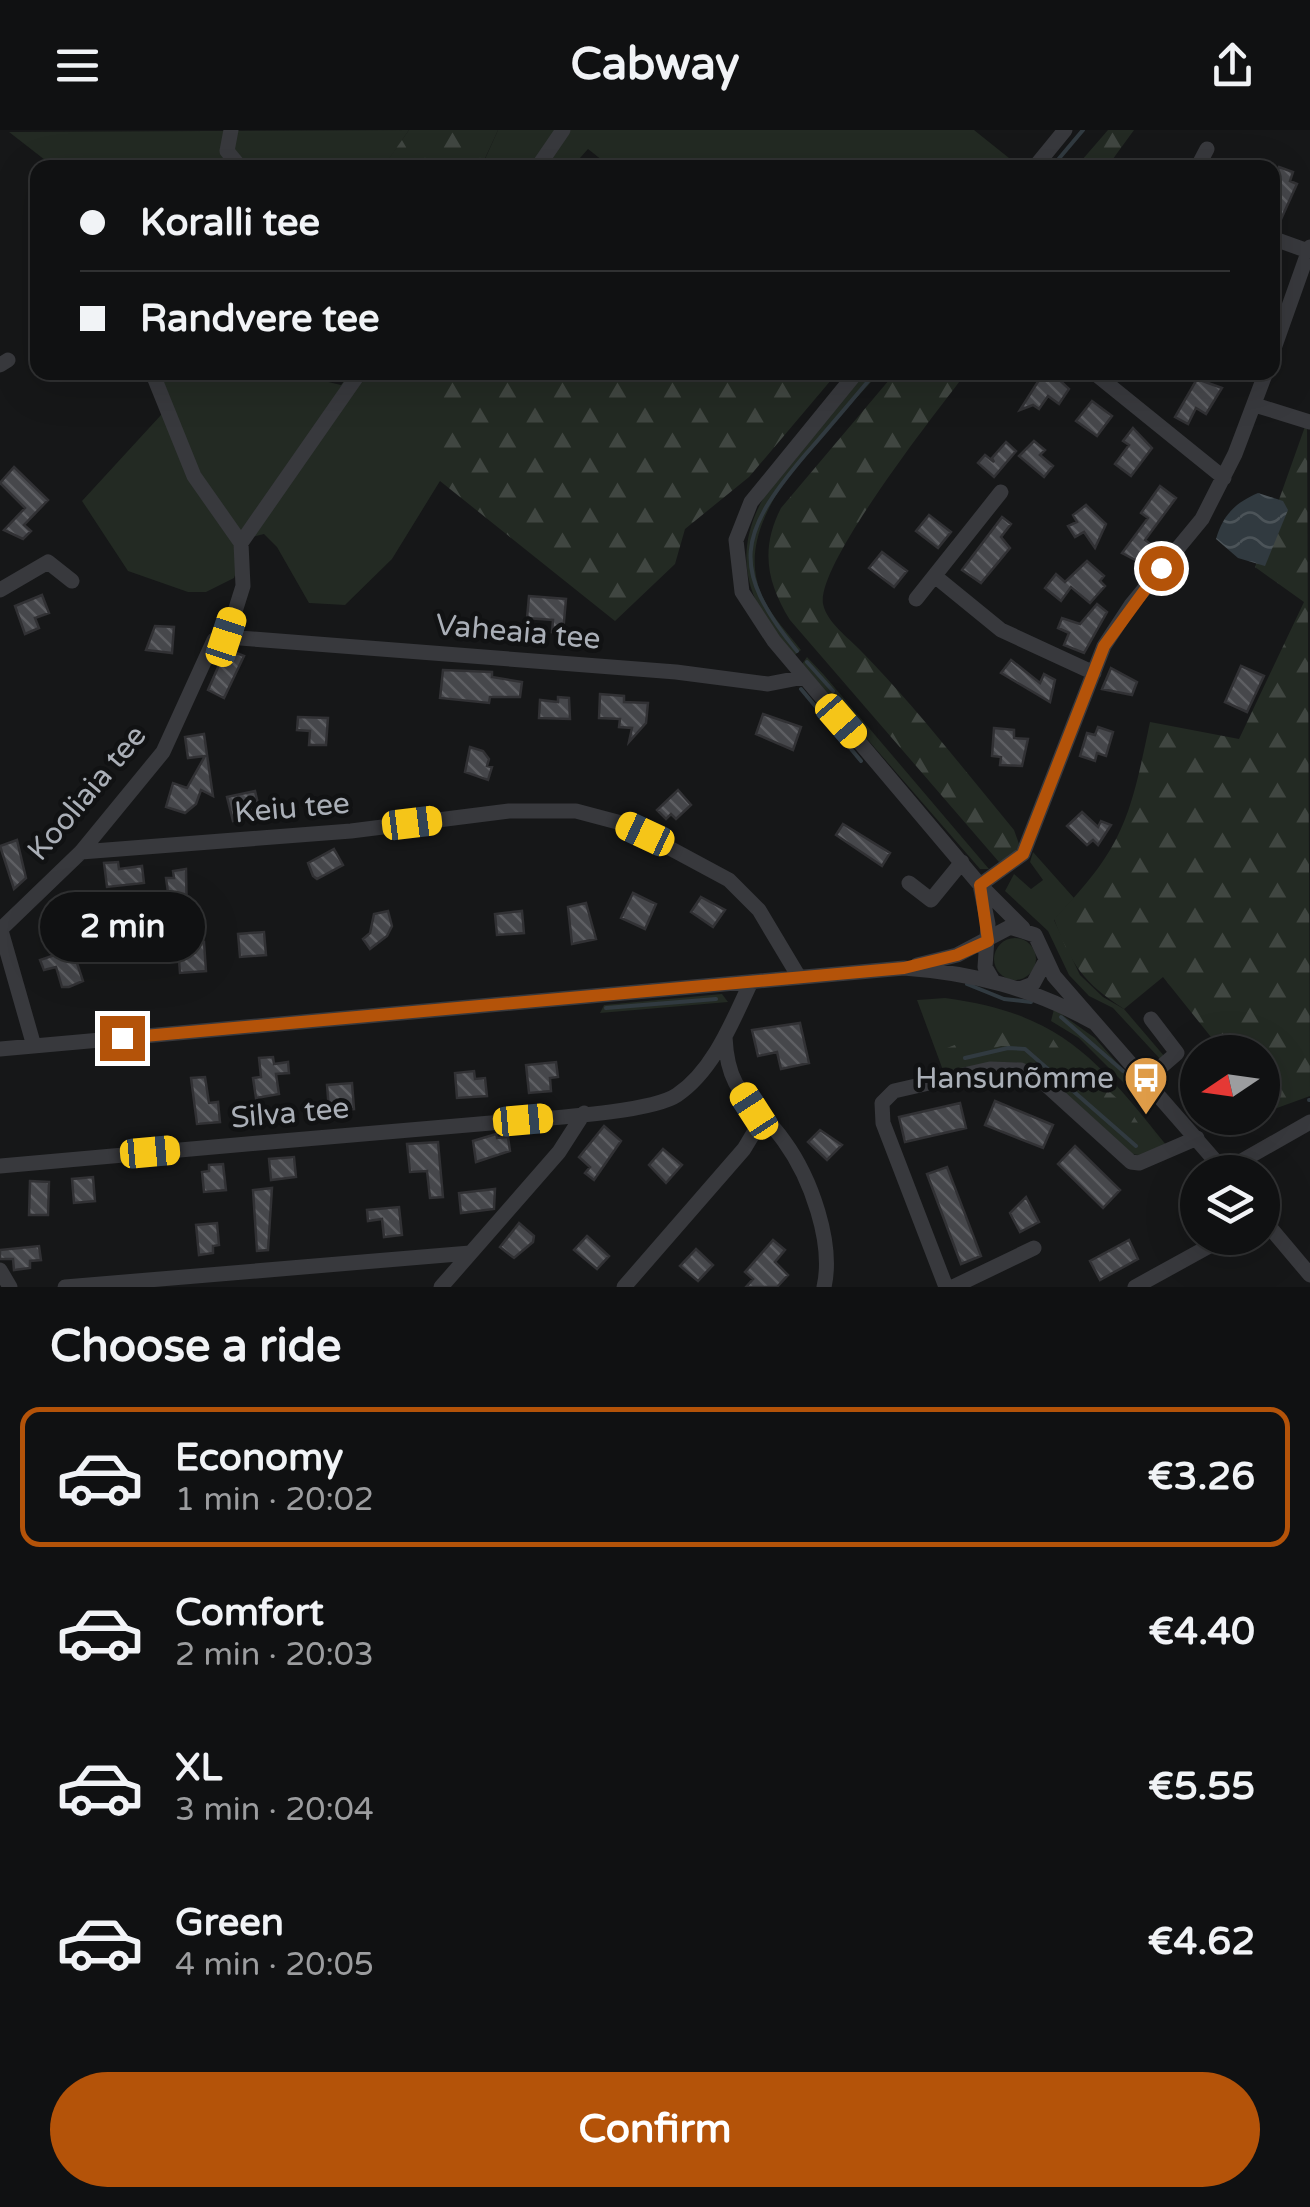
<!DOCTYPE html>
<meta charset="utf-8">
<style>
:root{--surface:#101112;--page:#1e1f20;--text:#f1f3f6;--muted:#9c9d9f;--line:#303132;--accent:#b45309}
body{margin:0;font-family:"Varela Round",sans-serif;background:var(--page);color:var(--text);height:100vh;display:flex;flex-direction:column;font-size:38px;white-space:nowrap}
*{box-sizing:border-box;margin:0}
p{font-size:32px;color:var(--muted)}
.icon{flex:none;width:55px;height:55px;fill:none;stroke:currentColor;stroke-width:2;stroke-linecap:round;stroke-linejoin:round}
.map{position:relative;height:1157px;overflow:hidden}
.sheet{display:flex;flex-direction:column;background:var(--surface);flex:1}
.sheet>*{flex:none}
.banner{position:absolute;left:30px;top:30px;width:1250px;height:220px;border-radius:20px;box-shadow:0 10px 40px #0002,0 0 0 2px var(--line);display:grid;align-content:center;height:220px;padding:0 50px;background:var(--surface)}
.needle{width:65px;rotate:257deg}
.tools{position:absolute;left:1180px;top:905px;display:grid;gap:20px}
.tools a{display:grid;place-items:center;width:100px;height:100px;border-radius:50%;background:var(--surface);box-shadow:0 10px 40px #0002,0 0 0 2px var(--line);font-size:50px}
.end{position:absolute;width:45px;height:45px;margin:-22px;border:12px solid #b45309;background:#fff;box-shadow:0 0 0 5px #fff}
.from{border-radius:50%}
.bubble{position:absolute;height:70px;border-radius:35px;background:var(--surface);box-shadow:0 10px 40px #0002,0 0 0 2px var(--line);font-size:32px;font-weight:700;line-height:70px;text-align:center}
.car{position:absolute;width:30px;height:60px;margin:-30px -15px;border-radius:12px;box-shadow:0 0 8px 2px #0007;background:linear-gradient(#f5c518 24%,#345 0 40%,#f5c518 0 76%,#345 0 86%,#f5c518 0)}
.banner b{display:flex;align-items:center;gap:35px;height:95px;font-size:38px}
.banner b+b{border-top:2px solid var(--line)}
.banner i{width:25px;height:25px;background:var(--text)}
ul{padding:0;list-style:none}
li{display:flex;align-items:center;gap:30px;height:140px;margin:0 20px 15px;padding:0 30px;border:5px solid transparent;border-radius:20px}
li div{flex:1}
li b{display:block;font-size:38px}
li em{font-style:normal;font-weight:700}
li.active{border-color:var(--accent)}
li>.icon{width:90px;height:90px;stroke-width:1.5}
h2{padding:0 50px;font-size:45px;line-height:120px}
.primary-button{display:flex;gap:20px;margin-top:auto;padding:20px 50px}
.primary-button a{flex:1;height:115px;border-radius:60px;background:var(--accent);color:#fff;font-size:40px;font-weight:700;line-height:115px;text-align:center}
header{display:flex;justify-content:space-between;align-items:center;height:130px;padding:0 50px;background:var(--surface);font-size:45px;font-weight:700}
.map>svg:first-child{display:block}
.green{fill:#232a23}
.forest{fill:url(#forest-firs)}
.water{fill:url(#water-waves)}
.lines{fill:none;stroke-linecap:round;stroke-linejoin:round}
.stream{stroke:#313a40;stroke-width:4}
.building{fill:url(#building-back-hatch);stroke:#313134;stroke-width:2.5}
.minor{stroke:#38393d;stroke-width:15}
.route{stroke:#b45309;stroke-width:12}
.labels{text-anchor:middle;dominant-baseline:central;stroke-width:9;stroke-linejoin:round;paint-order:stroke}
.street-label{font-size:30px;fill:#aaafb7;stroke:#111213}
.poi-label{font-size:30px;fill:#aaafb7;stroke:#111213;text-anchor:end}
</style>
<header><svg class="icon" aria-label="menu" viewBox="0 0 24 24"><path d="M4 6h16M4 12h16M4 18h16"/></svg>Cabway<svg class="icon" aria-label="share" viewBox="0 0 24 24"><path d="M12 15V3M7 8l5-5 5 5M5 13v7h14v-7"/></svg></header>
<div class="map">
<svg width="1310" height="1157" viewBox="0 0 1310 1157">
<defs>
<pattern id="forest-firs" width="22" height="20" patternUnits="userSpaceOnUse" patternTransform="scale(2.5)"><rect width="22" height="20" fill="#232a23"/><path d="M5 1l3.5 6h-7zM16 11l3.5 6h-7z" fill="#404641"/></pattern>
<pattern id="water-waves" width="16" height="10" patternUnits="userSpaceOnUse" patternTransform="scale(2.5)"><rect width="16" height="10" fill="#313a40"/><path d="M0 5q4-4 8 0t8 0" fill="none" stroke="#4c5459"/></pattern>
<pattern id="building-back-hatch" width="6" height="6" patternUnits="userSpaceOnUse" patternTransform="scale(2.5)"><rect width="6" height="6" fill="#46474b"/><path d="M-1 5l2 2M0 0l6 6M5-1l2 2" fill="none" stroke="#5e5f63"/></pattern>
</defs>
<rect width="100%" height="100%" fill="#161718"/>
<path class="green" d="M409,0l-26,38 -329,-1 -45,-35z
M498,0h476l40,32 -5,6h-397l-24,-19 -16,18 -91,1z
M160,243h151l1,5 29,7 9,-12h90v108l-48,78 -47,46 -36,-2 -32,-56 -13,-13 -16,4 -14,40 -28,14h-18l-60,-21 -46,-70 90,-98z
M866,243h13c-46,54 -151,141 -118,220 9,22 26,39 40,57l-6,5c-112,-113 -6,-193 71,-282z
M807,527l17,18 165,194h-9l-178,-205z
M1033,722l41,46 -20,22 26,55 23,22 21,12 41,48 -4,3 -48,-52 -24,-12 -20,-21 -21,-44 -43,-40 9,-17 17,15 12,-9 -13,-18z
M994 829a21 21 0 1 1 42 0a21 21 0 1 1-42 0Z
M722,864l6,8 -128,11 4,-8z
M945,868c116,15 153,62 222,148l-23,10 -12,-2 -111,-91 -26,-1 -51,11 -27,-73z
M1054,879l41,29 45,51 -6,4 -55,-55 -28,-17z"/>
<path class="forest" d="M409,0h89l-17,37h-98z
M1108,0h26l-27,37h-31z
M440,243v-1l397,1 -88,104 -64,52 -10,35 -60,57 -175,-140z
M895,243h71c-28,37 -150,191 -143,231 4,19 26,34 38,47 55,56 103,119 153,179l5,14 -4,11 -16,7 -209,-242c-23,-37 -30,-71 -9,-112z
M1307,291l3,675 -47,17 -1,-61h-62l15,-10 -52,-65 -39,32c-41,-27 -52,-43 -70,-90 70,-72 76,-101 96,-197l89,17 65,-137 -49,-35z
M1032,895l19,11 24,37 27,12 27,24 24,37 -20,-3 -107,-96 -25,-1 -49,13 -5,-11 28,-11z"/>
<path class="water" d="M1258,363l25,8 5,9 -23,56 -27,-8 -22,-19c7,-24 19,-36 42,-46z"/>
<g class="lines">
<path class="stream" d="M1051,38l32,-38
M797,521c-68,-83 -58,-118 8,-196 24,-27 47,-55 71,-83
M807,532l26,29
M801,559l60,72
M967,854l37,15 27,3
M606,878l110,-9
M1061,887l62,54
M965,928l43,-10 17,1 111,97
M1309,970h1"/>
</g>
<path class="building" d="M1279,37l14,5 -3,9 7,3 -20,44 -5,-1v-40z
M1044,242h7l18,17 -10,15 -11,-8 -9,13 -6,-4 -13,5z
M1197,249l25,9 -16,26 -10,-6 -8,16 -13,-7z
M1092,271l20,15 -15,20 -21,-15z
M1133,298l19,20 -21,28 -16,-12 14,-19 -6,-4z
M1034,311l11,9 -5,5 13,11 -9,11 -25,-21z
M1006,312l10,9 -22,26 -16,-14 7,-8 9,7 -2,-4z
M14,337l34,33 -24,25 7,6 -8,8 -19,-9 21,-22 -25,-25z
M1160,356l16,12 -31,42 14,11 -12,15 -25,-13 26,-35 -7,-5z
M1086,375l20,19 -11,24 -11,-16 -9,5 -7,-11 9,-4 -4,-7z
M929,385l22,17 -13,16 -22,-17z
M1002,387l9,7 -10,13 9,11 -29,35 -19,-13z
M882,422l25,19 -13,16 -25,-19z
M1087,431l17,15 -4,5 5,5 -15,17 -19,-16 -10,14 -16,-13 11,-14 9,8z
M42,465l7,18 -14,5 4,10 -14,6 -10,-28z
M529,466l37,3 -3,34 -11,-1 1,-12 -26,-2z
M1097,474l10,8 -23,41 -20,-8 5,-12 -11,-5 4,-10 18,6z
M155,496l19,1 -2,26 -26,-3z
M226,519l18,7 -20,42 -16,-8z
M1011,530l29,23 4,-9 11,6 -5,22 -49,-29z
M1241,536l23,10 -17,36 -22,-10z
M1111,538l26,14 -5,13 -30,-6z
M443,540l49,2v5l30,5 -2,15h-30l-1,6 -49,-5z
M600,564l24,2v6l24,1 -2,20 -17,19 3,-14 -13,-1 1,-8 -21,-1z
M558,567l11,1 1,21 -31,-1 1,-18 18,2z
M763,584l38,13 -8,23 -37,-16z
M298,587l30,1 -2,27h-17l1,-14 -13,-1z
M1098,597l15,5 -7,24 -9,-3 -2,8 -15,-5 7,-23 8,2z
M994,598l20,2v8l14,1 -6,27 -22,-1 1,-8 -9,-1z
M204,604l9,62 -12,-6 -5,14 -11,9 -19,-6 7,-24 14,5 18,-32 -17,2 -3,-21z
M470,617l13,4 6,8 -2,7 5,1 -4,13 -23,-8z
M678,660l13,15 -15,14 -5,-5 -5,5 -9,-9z
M255,661l4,17 -12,3 2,6 -16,4 -6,-24z
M1082,682l16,15 3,-6 10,4 -13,20 -5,-5 -6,5 -20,-19z
M843,694l47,29 -8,13 -46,-31z
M17,710l9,38 -12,11 -14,-43z
M334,719l9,16 -26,14 -4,-3 -5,-13z
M118,732l1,7 23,-3 2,17 -37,4 -3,-24z
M186,739l1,54 -9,1 -3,-24h-6l-3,-22h8l-1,-7z
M633,763l23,11 -11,25 -24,-11z
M701,767l24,13 -12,17 -22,-15z
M586,773l10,36 -24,5 -4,-37z
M388,781l4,15 -5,10 -17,13 -7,-10 7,-6 4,-19z
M522,781l2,22 -27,2 -2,-21z
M53,783l13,39 7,-1 10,30 -14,6h-7l-6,-20 -12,3 -4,-10 15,-5 -13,-39z
M189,802l1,11 14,-1 2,29 -26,2 -3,-40z
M264,802l2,23 -26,2 -2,-23z
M800,893l9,40 -28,6 -4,-17 -19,4 -6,-26z
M273,927l1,7 14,-2 1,11 -13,1 3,20 -23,4 -3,-20 8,-1 -2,-19z
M556,932l2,15 -8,1 1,13 -22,2 -3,-28z
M474,941l1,8 10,-1 2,18 -30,2 -2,-25z
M205,947l4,26 9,-1 2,20 -23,2 -6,-46z
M352,953l2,26 -25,2 -2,-26z
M995,971l58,24 -10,23 -58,-23z
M960,973l6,25 -61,14 -6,-25z
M604,996l17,15 -27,39 -9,-7 5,-6 -11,-10z
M820,1000l22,15 -15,15 -19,-18z
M496,1004l1,4 11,-1 2,14 -34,11 -3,-21z
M438,1012l5,55 -13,1 -3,-27 -17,1 -3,-28z
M1075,1016l45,44 -17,18 -45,-44z
M663,1019l19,16 -16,18 -17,-18z
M294,1027l2,20 -25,3 -2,-21z
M223,1034l3,26 -22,2 -2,-20 7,-1v-6z
M947,1037l34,89 -20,8 -34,-90z
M93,1047l2,24 -21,2 -2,-24z
M30,1051l19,1 -1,33h-19z
M272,1058l-4,62 -11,1 -4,-61z
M495,1059l-1,20 -33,4 -2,-20z
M1026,1067l13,25 -19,10 -10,-19z
M399,1077l3,28 -18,2 -2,-18 -14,2 -1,-11z
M217,1093l2,22 -6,1v7l-14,2 -3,-30z
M519,1093l15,13 -1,6 -19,16 -14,-11z
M587,1106l22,20 -12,13 -23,-19z
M773,1110l12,10 -10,12 13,13 -11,12h-31l7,-8 -8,-7z
M1129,1110l9,19 -38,21 -10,-19z
M39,1116l2,14 -11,1v7l-16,2 -1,-11h-13v-9z
M696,1119l17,16 -15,16 -18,-15z"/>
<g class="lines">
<path class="minor" d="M231,0l-4,21 14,17
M537,38l26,-38
M1034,38l31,-38
M1197,38l10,-19
M1272,108l36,13
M1272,224l38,-107
M0,235l8,-5
M152,242l42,104 47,67
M857,242l-106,130 -15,38 6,52 32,49 206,244 43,43
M1093,242l131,106
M1255,275l55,17
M936,447l65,53 93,43
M0,460l48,-28 24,19
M916,469l85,-107
M227,507l449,35 92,12 36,-7
M81,722l270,-21 158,-20h67l49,13 104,56 30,30 40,67
M909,753l22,17 31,-38
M980,755l43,-31 81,-208 27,-41 71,-86 33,-65 31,-82
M980,755l8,39 -3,43 7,12
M0,797l34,119
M1,799l80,-77 82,-100 51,-112 13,-3 16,-51 -2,-43 119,-171
M917,835l40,-10 53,-28 25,8 19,41 171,196
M1020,859l13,-5 13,-24
M725,907c3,61 29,62 59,104 27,37 50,102 40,146
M0,919l904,-81c69,5 128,20 189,54
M1147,949l30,-26 -26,-34
M0,1036c164,-15 327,-29 491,-43 38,-4 158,-9 186,-28 37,-25 56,-75 74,-113
M1224,1041l86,-49
M1262,1088l48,57
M0,1140l10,17
M65,1157l405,-34
M441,1157l118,-135 25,-39
M624,1157l120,-138 18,-30
M946,1157l-63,-164 -1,-20 12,-12 96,-22 31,1 22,12 88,80 8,1 58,-25
M953,1157l81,-39
M1135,1157l89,-49"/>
</g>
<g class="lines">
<path class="route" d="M122,908l782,-70 53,-13 31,-14 -8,-56 43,-31 81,-208 57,-78"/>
</g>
<defs>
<symbol id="bus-pin" viewBox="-11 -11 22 30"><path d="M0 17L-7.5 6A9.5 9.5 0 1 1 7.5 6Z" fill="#df9c48" stroke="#111213"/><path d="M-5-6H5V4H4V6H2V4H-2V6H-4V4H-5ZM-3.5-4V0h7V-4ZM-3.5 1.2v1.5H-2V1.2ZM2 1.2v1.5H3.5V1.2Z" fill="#fff"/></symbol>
</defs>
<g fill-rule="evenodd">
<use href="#bus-pin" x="1121" y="923" width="50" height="68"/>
</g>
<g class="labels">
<g class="street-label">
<text transform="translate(518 502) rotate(5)">Vaheaia tee</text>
<text transform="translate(87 663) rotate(-50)">Kooliaia tee</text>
<text transform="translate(292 678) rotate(-5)">Keiu tee</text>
<text transform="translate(290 983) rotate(-5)">Silva tee</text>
</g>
<g class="poi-label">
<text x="1114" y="948">Hansunõmme</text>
</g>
</g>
</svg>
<div class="tools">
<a><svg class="needle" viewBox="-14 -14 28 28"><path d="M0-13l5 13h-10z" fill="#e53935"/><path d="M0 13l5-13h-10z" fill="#9c9d9f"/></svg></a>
<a><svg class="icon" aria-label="layers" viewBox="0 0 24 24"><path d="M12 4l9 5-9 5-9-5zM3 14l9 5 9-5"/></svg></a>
</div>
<i class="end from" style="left:1161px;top:438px"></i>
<i class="end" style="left:122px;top:908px"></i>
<div class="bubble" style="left:40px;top:762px;width:165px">2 min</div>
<i class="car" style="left:226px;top:507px;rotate:18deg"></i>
<i class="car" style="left:841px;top:591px;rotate:139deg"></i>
<i class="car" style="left:412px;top:693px;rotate:83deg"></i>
<i class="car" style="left:645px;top:704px;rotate:295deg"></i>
<i class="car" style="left:754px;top:981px;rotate:327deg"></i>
<i class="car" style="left:523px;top:990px;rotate:85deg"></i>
<i class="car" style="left:150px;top:1022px;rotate:85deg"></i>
<div class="banner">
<b><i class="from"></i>Koralli tee</b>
<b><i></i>Randvere tee</b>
</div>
</div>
<section class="sheet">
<h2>Choose a ride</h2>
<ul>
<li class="active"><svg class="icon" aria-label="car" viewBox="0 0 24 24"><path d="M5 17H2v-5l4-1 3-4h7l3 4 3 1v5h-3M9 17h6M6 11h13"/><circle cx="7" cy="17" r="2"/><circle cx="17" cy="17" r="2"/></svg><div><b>Economy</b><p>1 min · 20:02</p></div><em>€3.26</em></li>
<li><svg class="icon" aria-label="car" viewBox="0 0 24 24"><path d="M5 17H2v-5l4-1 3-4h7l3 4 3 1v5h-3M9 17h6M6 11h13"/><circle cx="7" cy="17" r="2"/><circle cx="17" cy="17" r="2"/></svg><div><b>Comfort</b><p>2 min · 20:03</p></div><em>€4.40</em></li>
<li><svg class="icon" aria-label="car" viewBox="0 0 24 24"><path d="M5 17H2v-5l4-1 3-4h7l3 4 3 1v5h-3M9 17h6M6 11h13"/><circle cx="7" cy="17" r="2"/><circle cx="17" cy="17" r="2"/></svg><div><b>XL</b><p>3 min · 20:04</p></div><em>€5.55</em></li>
<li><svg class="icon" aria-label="car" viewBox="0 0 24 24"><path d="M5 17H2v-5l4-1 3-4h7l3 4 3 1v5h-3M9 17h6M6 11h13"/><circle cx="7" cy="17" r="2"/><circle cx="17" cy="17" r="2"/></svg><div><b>Green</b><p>4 min · 20:05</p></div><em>€4.62</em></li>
</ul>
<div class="primary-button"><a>Confirm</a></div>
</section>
